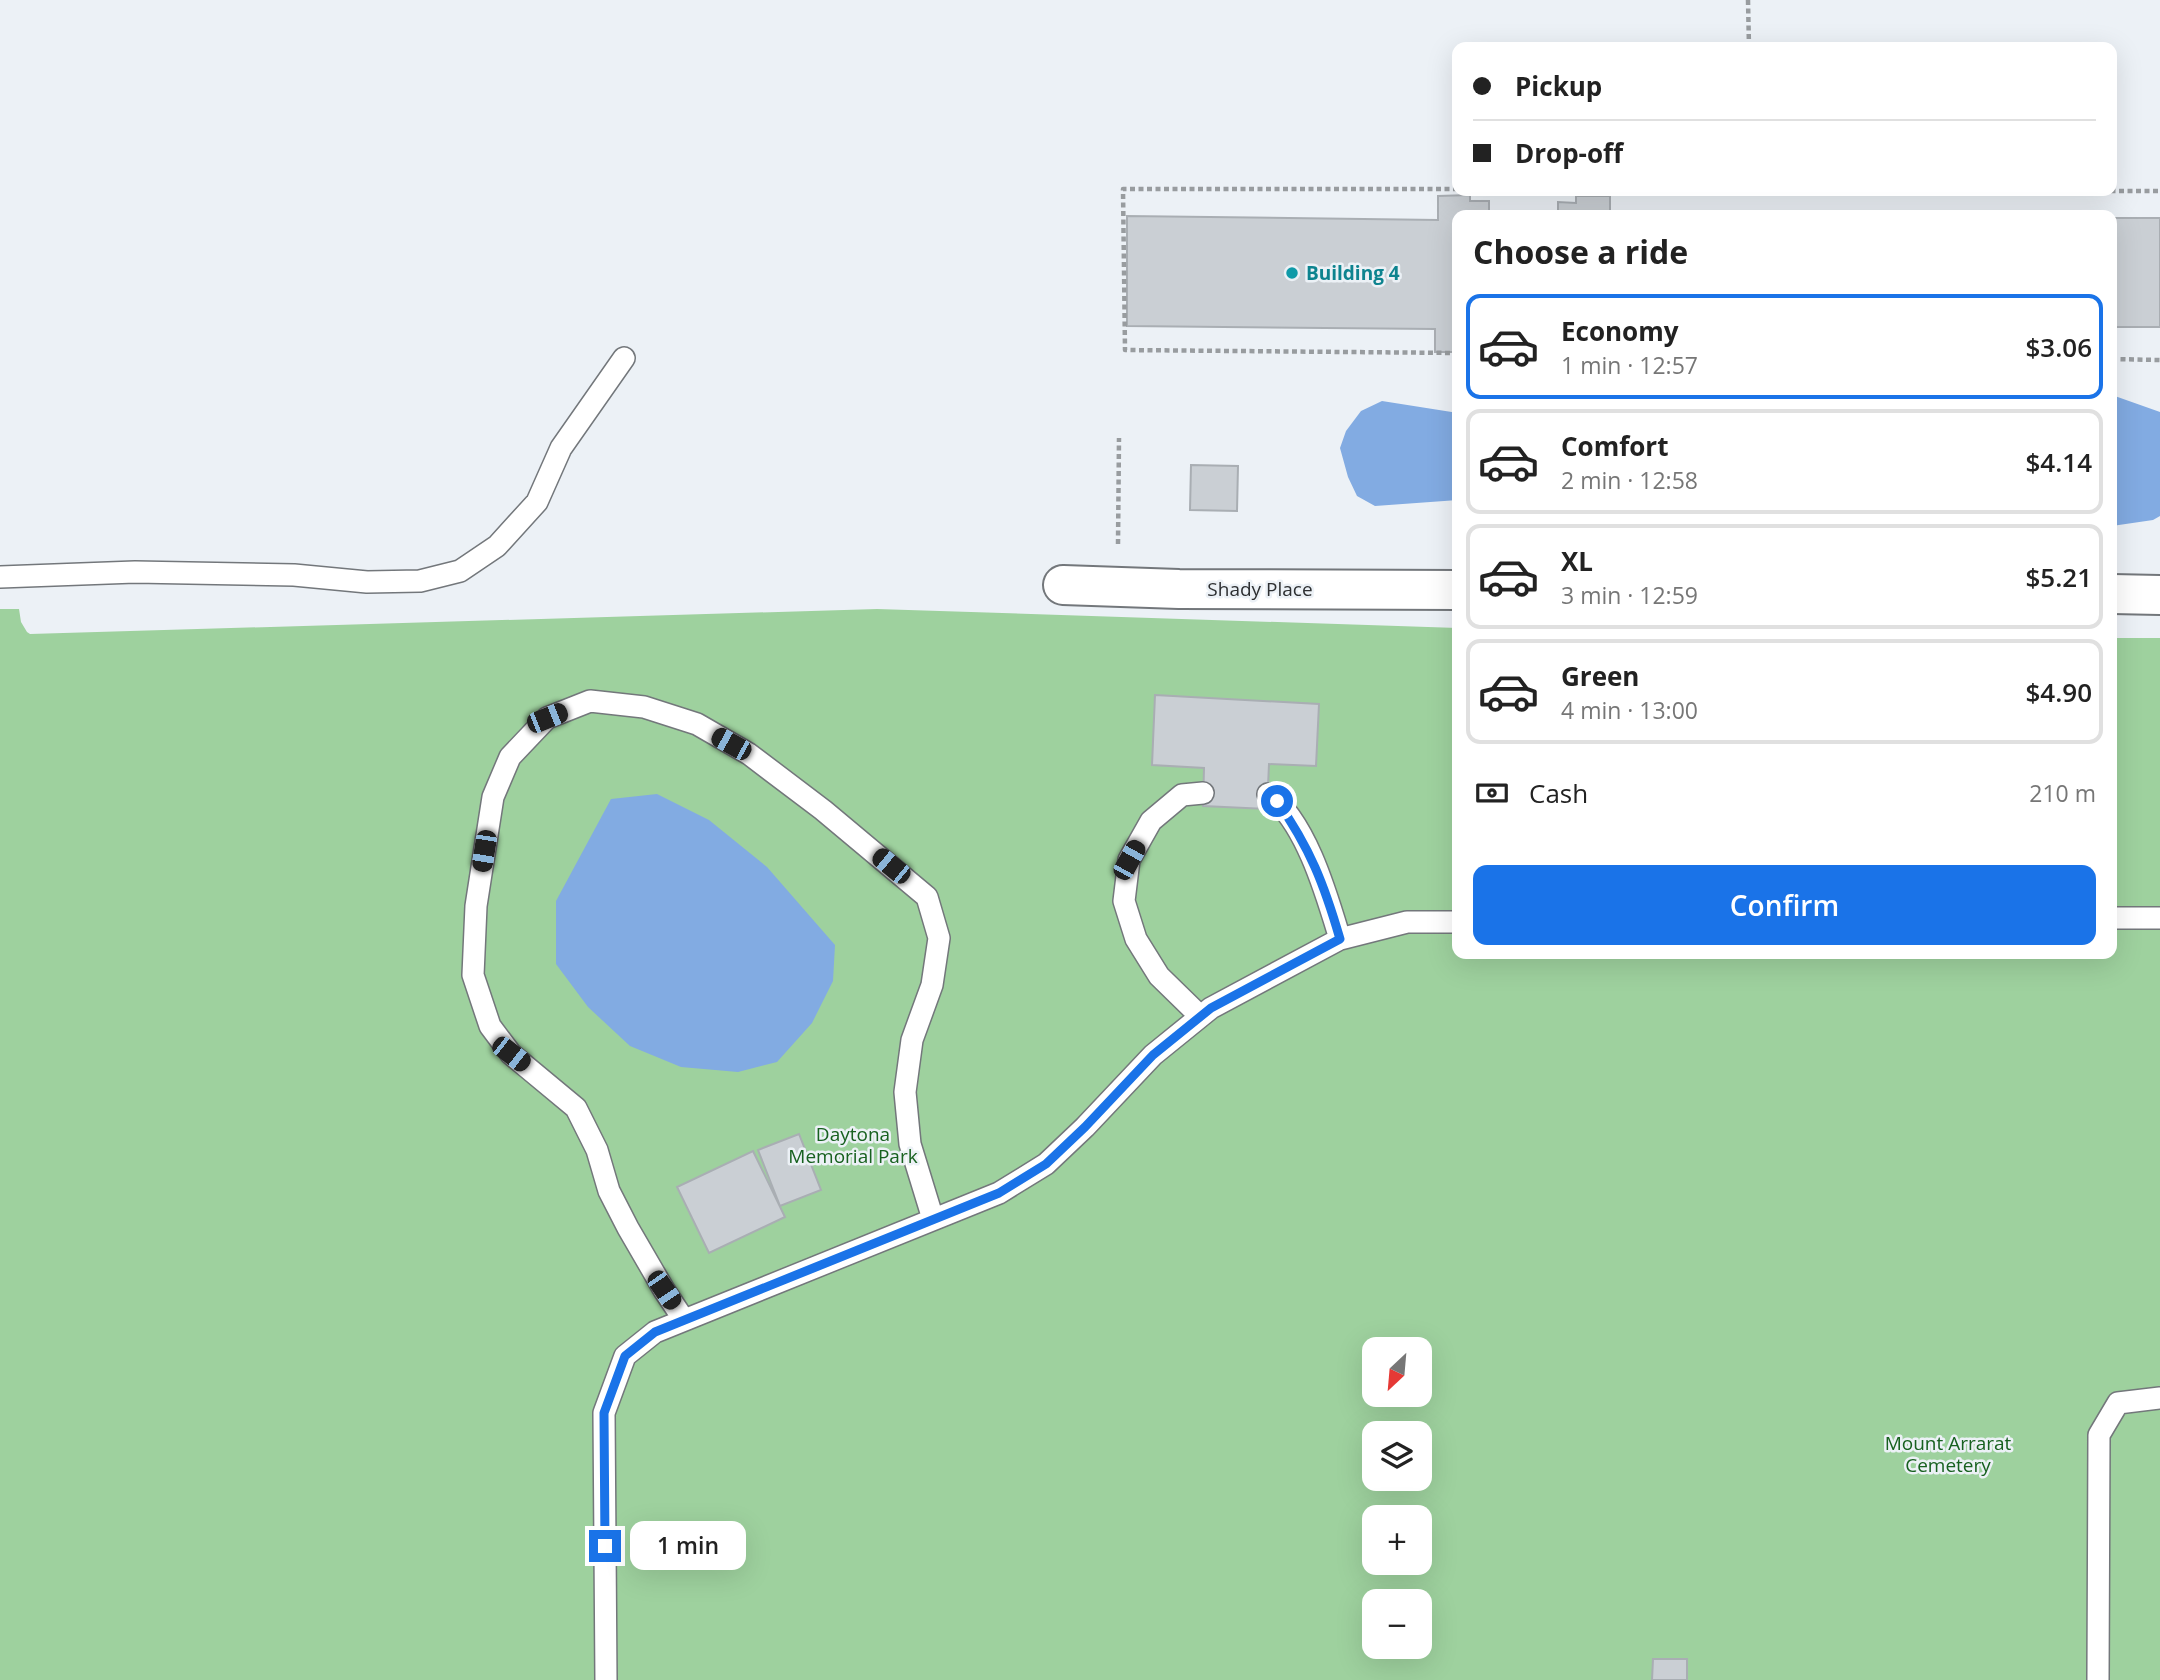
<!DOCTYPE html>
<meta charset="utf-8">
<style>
:root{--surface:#fff;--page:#f2f2f2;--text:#222;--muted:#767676;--line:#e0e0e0;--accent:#1a73e8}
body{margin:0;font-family:"Open Sans",sans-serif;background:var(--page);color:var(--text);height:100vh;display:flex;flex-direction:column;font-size:26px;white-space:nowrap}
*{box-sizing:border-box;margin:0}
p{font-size:23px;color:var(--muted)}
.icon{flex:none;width:38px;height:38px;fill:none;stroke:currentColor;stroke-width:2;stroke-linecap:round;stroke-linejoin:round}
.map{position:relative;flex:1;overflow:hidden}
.sheet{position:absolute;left:1452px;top:210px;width:665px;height:749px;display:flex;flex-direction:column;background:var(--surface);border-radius:14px;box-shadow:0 7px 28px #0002}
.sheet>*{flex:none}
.guide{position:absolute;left:1452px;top:42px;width:665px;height:154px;border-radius:14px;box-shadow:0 7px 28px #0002;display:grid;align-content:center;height:154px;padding:0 21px;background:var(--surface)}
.needle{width:46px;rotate:206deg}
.tools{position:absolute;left:1362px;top:1337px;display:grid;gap:14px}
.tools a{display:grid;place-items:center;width:70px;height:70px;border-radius:14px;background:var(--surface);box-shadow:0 7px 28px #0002;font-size:35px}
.end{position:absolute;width:32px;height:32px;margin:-16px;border:9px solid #1a73e8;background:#fff;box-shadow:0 0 0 4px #fff}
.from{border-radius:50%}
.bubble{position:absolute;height:49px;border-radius:14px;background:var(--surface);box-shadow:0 7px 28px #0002;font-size:23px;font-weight:600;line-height:49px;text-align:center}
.car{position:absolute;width:21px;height:42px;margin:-21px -10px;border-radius:9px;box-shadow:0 0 5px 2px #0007;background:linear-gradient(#222 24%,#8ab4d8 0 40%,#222 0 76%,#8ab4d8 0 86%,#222 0)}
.guide b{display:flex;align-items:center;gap:24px;height:66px;font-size:26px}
.guide b+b{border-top:2px solid var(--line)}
.guide i{width:18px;height:18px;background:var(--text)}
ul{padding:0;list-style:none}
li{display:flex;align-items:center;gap:21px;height:105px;margin:0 14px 10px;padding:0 7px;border:4px solid var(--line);border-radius:14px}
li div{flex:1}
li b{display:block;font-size:26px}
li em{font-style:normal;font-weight:600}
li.on{border-color:var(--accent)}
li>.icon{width:63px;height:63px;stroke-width:1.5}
h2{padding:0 21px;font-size:32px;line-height:84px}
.pay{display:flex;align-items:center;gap:18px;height:77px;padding:0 21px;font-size:26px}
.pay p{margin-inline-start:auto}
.button{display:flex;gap:14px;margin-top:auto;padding:14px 21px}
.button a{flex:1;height:80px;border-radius:14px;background:var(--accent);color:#fff;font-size:28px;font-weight:600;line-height:80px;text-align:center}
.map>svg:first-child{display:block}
.green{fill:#9ed19e;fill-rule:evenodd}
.water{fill:#82abe2}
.building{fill:#cacfd4;stroke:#a9aeb3;stroke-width:2}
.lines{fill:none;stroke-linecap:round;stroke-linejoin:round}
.service-casing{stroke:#73777b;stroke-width:24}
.minor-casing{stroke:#73777b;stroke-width:42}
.path{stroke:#989c9f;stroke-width:4.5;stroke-dasharray:5 3.5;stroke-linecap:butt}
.service{stroke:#fff;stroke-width:21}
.minor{stroke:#fff;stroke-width:38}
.route{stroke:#1a73e8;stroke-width:9}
.culture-dot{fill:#0f9aa8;stroke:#ecf1f6;stroke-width:2.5}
.labels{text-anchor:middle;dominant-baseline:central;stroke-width:5;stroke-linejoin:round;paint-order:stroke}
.culture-label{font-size:19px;font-weight:bold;fill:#0d838f;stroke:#ecf1f6;text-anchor:start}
.street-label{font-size:19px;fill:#2d2f31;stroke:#ecf1f6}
.park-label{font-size:19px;fill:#17611f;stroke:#ecf1f6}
</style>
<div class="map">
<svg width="2160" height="1680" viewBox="0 0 2160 1680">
<rect width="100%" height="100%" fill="#ecf1f6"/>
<path class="green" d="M0,609h19l2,13 6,10 3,2 847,-25 581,19v326h654v-316h48v1042h-2160zM1374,1349h45v46h-45zM1374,1433h45v46h-45zM1374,1517h45v46h-45zM1374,1601h45v46h-45z"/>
<path class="water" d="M2112,395l48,17v104l-7,4 -41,6z
M1382,401l76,12v87l-83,6 -18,-10 -9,-19 -8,-29 6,-17 15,-20z
M657,794l52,26 58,47 68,78 -2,36 -21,42 -35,39 -39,10 -57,-5 -51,-21 -42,-39 -32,-43v-63l55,-102z"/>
<path class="building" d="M1470,195v6h19v14h-31v137h-23v-23l-308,-3v-110l311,4v-24z
M1576,196h34v19h-52v-13l18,1z
M2112,218h48v109h-48z
M1191,465l47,1 -1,45 -47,-1z
M1155,695l164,9 -3,62 -47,-2 -2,45 -64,-3 1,-38 -52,-3z
M799,1134l22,56 -41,16 -22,-56z
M753,1151l32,66 -76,36 -32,-66z
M1653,1659h34v21h-35z"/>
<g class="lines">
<defs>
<path id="service" d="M0,577l135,-5 159,3 73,7 53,-1 40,-10 37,-25 40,-44 24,-54 63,-90
M1268,794c38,27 59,102 72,145
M2112,918h48
M1200,1016l-41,-40 -23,-37 -12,-38 5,-41 22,-39 31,-26 21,-2
M684,1320l-20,-30 -36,-62 -19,-37 -12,-41 -21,-42 -65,-54 -21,-28 -17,-51 3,-69 17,-109 17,-40 37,-39 43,-17 54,6 53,17 52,30 74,56 104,87 12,41 -7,47 -20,55 -7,52 5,52 23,75
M606,1680l-2,-267 21,-57 30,-24 344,-139 47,-29 39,-37 68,-72 58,-47 129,-69 67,-17h51
M2098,1680l1,-245 19,-32 42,-5"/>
<path id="minor" d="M1063,585l116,4 279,1
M2112,594l48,1"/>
</defs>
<use href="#service" class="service-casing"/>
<use href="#minor" class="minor-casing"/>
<path class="path" d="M1748,0l1,47
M1458,189h-335l2,161 333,3
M2102,191h58
M2112,359l48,1
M1118,544l1,-106"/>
<use href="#service" class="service"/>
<use href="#minor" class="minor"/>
</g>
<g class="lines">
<path class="route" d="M605,1546l-1,-133 21,-57 30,-24 344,-139 47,-29 39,-37 68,-72 58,-47 129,-69c-16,-55 -30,-91 -63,-138"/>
</g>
<circle class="culture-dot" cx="1292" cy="273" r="7"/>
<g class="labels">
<g class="culture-label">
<text x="1306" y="273">Building 4</text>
</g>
<g class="street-label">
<text x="1260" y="589">Shady Place</text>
</g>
<g class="park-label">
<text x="853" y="1134">Daytona<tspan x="853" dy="22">Memorial Park</tspan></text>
<text x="1948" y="1443">Mount Arrarat<tspan x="1948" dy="22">Cemetery</tspan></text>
</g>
</g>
</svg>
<div class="tools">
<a><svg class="needle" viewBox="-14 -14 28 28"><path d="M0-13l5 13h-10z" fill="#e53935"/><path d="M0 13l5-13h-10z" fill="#767676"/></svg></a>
<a><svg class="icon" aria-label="layers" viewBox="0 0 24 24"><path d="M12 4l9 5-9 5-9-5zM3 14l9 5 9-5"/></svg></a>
<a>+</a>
<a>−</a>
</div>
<i class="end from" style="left:1277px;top:801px"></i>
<i class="end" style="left:605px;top:1546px"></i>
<div class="bubble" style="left:630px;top:1521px;width:116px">1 min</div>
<i class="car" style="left:547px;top:718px;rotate:68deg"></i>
<i class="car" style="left:731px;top:744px;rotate:299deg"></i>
<i class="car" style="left:484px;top:851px;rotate:189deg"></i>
<i class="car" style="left:1129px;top:860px;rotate:29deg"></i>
<i class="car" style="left:891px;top:866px;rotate:309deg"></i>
<i class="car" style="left:511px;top:1054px;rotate:128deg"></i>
<i class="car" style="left:664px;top:1290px;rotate:146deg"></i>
<div class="guide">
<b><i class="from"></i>Pickup</b>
<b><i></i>Drop-off</b>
</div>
<section class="sheet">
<h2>Choose a ride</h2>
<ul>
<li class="on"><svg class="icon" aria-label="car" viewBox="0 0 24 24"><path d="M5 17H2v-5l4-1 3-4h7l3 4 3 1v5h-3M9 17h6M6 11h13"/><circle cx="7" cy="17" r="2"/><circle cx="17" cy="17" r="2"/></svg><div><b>Economy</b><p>1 min · 12:57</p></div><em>$3.06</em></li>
<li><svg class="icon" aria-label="car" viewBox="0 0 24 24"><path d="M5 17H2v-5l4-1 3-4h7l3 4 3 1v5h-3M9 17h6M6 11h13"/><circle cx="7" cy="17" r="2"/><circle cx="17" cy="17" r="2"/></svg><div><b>Comfort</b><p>2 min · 12:58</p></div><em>$4.14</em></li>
<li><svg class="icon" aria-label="car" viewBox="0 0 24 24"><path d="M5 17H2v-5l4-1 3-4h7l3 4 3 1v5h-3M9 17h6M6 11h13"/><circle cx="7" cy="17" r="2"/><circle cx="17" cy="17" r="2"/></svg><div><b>XL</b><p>3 min · 12:59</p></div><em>$5.21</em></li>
<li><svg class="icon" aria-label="car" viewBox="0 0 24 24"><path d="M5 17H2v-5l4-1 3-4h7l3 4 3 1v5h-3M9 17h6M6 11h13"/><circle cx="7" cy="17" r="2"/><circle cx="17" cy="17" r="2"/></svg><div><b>Green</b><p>4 min · 13:00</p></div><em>$4.90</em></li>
</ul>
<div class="pay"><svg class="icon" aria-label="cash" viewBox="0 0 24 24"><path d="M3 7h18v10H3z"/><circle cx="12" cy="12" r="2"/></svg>Cash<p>210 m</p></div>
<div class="button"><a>Confirm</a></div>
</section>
</div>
